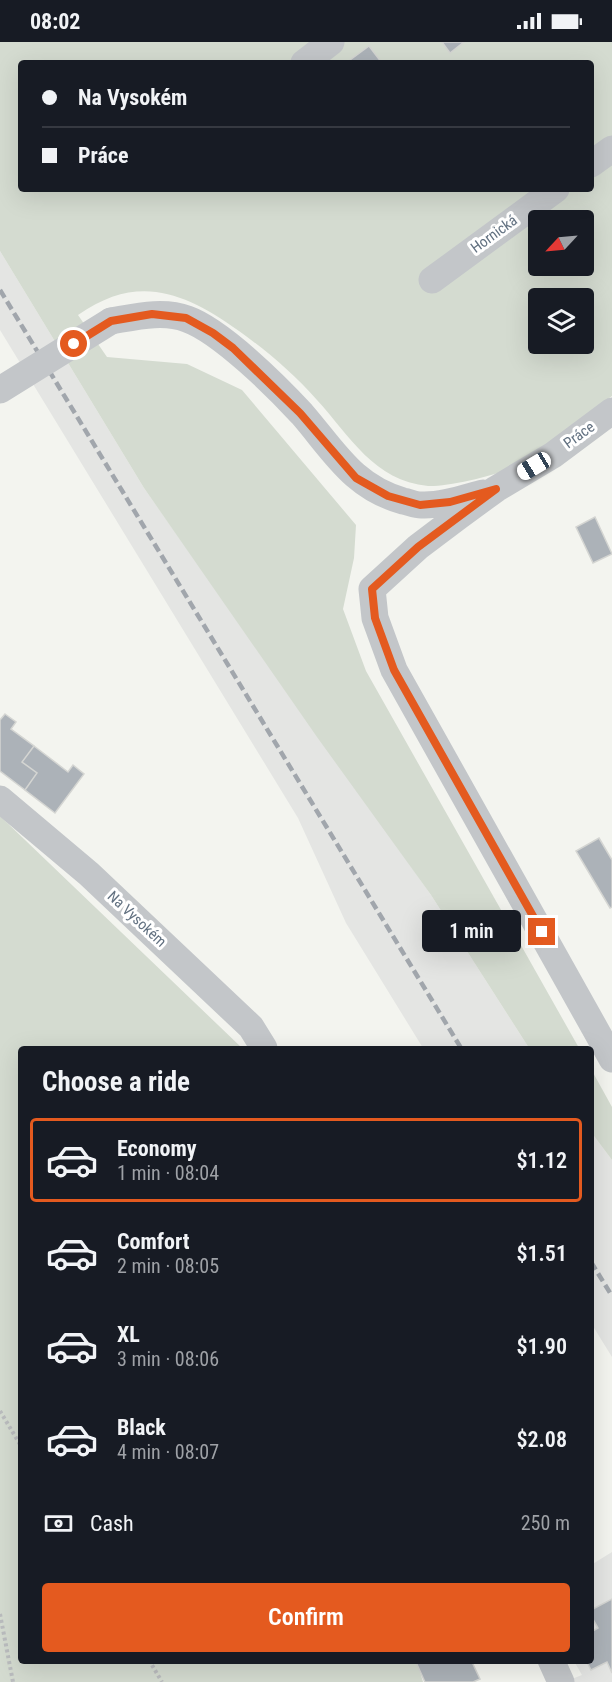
<!DOCTYPE html>
<meta charset="utf-8">
<style>
:root{--surface:#171b24;--page:#20242c;--text:#f1f3f6;--muted:#9ea1a6;--line:#363941;--accent:#e45a1f}
body{margin:0;font-family:"Roboto Condensed",sans-serif;background:var(--page);color:var(--text);height:100vh;display:flex;flex-direction:column;font-size:22px;white-space:nowrap}
*{box-sizing:border-box;margin:0}
p{font-size:20px;color:var(--muted)}
.icon{flex:none;width:33px;height:33px;fill:none;stroke:currentColor;stroke-width:2;stroke-linecap:round;stroke-linejoin:round}
.map{position:relative;flex:1;overflow:hidden}
.drawer{position:absolute;left:18px;top:1004px;width:576px;height:618px;display:flex;flex-direction:column;background:var(--surface);border-radius:6px;box-shadow:0 6px 24px #0002}
.drawer>*{flex:none}
.banner{position:absolute;left:18px;top:18px;width:576px;height:132px;border-radius:6px;box-shadow:0 6px 24px #0002;display:grid;align-content:center;height:132px;padding:0 24px;background:var(--surface)}
.needle{width:39px;rotate:244deg}
.fabs{position:absolute;left:528px;top:168px;display:grid;gap:12px}
.fabs a{display:grid;place-items:center;width:66px;height:66px;border-radius:6px;background:var(--surface);box-shadow:0 6px 24px #0002;font-size:30px}
.end{position:absolute;width:27px;height:27px;margin:-14px;border:8px solid #e45a1f;background:#fff;box-shadow:0 0 0 3px #fff}
.from{border-radius:50%}
.bubble{position:absolute;height:42px;border-radius:6px;background:var(--surface);box-shadow:0 6px 24px #0002;font-size:20px;font-weight:600;line-height:42px;text-align:center}
.car{position:absolute;width:18px;height:36px;margin:-18px -9px;border-radius:8px;box-shadow:0 0 4px 2px #0007;background:linear-gradient(#fff 24%,#345 0 40%,#fff 0 76%,#345 0 86%,#fff 0)}
.banner b{display:flex;align-items:center;gap:21px;height:57px;font-size:22px}
.banner b+b{border-top:2px solid var(--line)}
.banner i{width:15px;height:15px;background:var(--text)}
ul{padding:0;list-style:none}
li{display:flex;align-items:center;gap:18px;height:84px;margin:0 12px 9px;padding:0 12px;border:3px solid transparent;border-radius:6px}
li div{flex:1}
li b{display:block;font-size:22px}
li em{font-style:normal;font-weight:600}
li.active{border-color:var(--accent)}
li>.icon{width:54px;height:54px;stroke-width:1.5}
h2{padding:0 24px;font-size:27px;line-height:72px}
.pay{display:flex;align-items:center;gap:15px;height:66px;padding:0 24px;font-size:22px}
.pay p{margin-inline-start:auto}
.action{display:flex;gap:12px;margin-top:auto;padding:12px 24px}
.action a{flex:1;height:69px;border-radius:6px;background:var(--accent);color:#fff;font-size:24px;font-weight:600;line-height:69px;text-align:center}
.status{display:flex;justify-content:space-between;align-items:center;height:42px;padding:0 30px;background:var(--surface);direction:ltr}
.status svg{height:16px;fill:currentColor}
.map>svg:first-child{display:block}
.built{fill:#e4e5e3}
.green{fill:#d4dbd0;fill-rule:evenodd}
.building{fill:#acb2b8;stroke:#d4d5d2;stroke-width:1.5}
.lines{fill:none;stroke-linecap:round;stroke-linejoin:round}
.path{stroke:#babcbe;stroke-width:4;stroke-dasharray:3 3;stroke-linecap:butt}
.minor{stroke:#c3c6c9;stroke-width:27}
.rail{stroke:#a1a6ac;stroke-width:4.5;stroke-dasharray:9 4.5;stroke-linecap:butt}
.minor-bridge{stroke:#c3c6c9;stroke-width:27}
.route{stroke:#e45a1f;stroke-width:8}
.labels{text-anchor:middle;dominant-baseline:central;stroke-width:6;stroke-linejoin:round;paint-order:stroke}
.street-label{font-size:15px;fill:#627181;stroke:#fff}
</style>
<div class="status"><b>08:02</b><svg viewBox="0 0 49 12"><path d="M0 12V9h3v3zM5 12V6h3v6zM10 12V3h3v9zM15 12V0h3v12zM26 1h20v11H26zM47 4h2v5h-2z"/></svg></div>
<div class="map">
<svg width="612" height="1640" viewBox="0 0 612 1640">
<rect width="100%" height="100%" fill="#f3f4ef"/>
<path class="built" d="M0,209l144,237 287,407 98,153h-106l-77,-125 -48,-105 -298,-488z
M591,1090l21,28v197l-21,-34z
M612,1510v130h-48l18,-7 -8,-14 17,-1v-95z"/>
<path class="green" d="M0,0h612v354c-32,23 -62,49 -96,69 -15,10 -70,22 -88,21 -54,-5 -78,-50 -111,-86 -23,-26 -50,-49 -78,-69 -55,-39 -101,-58 -161,-16l29,42 80,7 55,26 114,135 -2,33 -11,51 23,62 213,377h-50l-98,-153 -114,-158 -173,-249 -144,-237zM21,21h570v126h-570zM538,178h46v46h-46zM538,256h46v46h-46z
M0,774l242,232h-221v612l396,1 6,21h-423z
M591,1027l21,38v53l-21,-28z"/>
<path class="building" d="M442,0h22l-14,11z
M369,4l13,17h-29l-3,-3z
M595,475l17,37 -19,9 -17,-36z
M5,672l11,8 -5,7 23,17 -12,16 15,11 -12,17 -25,-19v-51z
M34,704l34,26 5,-7 11,9 -29,39 -30,-23 12,-17 -15,-11z
M599,796l13,22v47l-2,1 -34,-57z
M612,1557v74l-5,-11 -16,8 -5,-10h5v-28l7,-4 -7,-12v-6z
M415,1618h56l9,19 -7,3h-48z"/>
<g class="lines">
<path class="path" d="M0,1369l21,35
M0,1572l13,68
M149,1618l13,22"/>
<path class="minor" d="M304,21l27,-21
M591,122l21,-15
M432,238l124,-91
M111,279c24,-4 52,-11 76,-2 34,12 90,68 115,95 32,37 51,73 101,87 6,1 12,4 18,4 20,1 43,-7 62,-12
M612,369l-59,44 -57,34 -37,27 -41,31 -46,42 3,29 19,52 218,389
M0,757l89,75 162,153 13,21
M551,1618l10,22"/>
<path class="rail" d="M0,248l461,758
M591,1220l21,34"/>
<path class="minor-bridge" d="M0,348l111,-69"/>
</g>
<g class="lines">
<path class="route" d="M74,302l37,-23 41,-7 34,4 27,15 20,15 67,65 56,65 32,18 32,9 30,-3 46,-13 -78,58 -46,42 3,29 19,52 148,262"/>
</g>
<g class="labels">
<g class="street-label">
<text transform="translate(494 192) rotate(-36)">Hornická</text>
<text transform="translate(579 393) rotate(-36)">Práce</text>
<text transform="translate(137 877) rotate(43)">Na Vysokém</text>
</g>
</g>
</svg>
<div class="fabs">
<a><svg class="needle" viewBox="-14 -14 28 28"><path d="M0-13l5 13h-10z" fill="#e53935"/><path d="M0 13l5-13h-10z" fill="#9ea1a6"/></svg></a>
<a><svg class="icon" aria-label="layers" viewBox="0 0 24 24"><path d="M12 4l9 5-9 5-9-5zM3 14l9 5 9-5"/></svg></a>
</div>
<i class="end from" style="left:74px;top:302px"></i>
<i class="end" style="left:542px;top:890px"></i>
<div class="bubble" style="left:422px;top:868px;width:99px">1 min</div>
<i class="car" style="left:534px;top:424px;rotate:239deg"></i>
<div class="banner">
<b><i class="from"></i>Na Vysokém</b>
<b><i></i>Práce</b>
</div>
<section class="drawer">
<h2>Choose a ride</h2>
<ul>
<li class="active"><svg class="icon" aria-label="car" viewBox="0 0 24 24"><path d="M5 17H2v-5l4-1 3-4h7l3 4 3 1v5h-3M9 17h6M6 11h13"/><circle cx="7" cy="17" r="2"/><circle cx="17" cy="17" r="2"/></svg><div><b>Economy</b><p>1 min · 08:04</p></div><em>$1.12</em></li>
<li><svg class="icon" aria-label="car" viewBox="0 0 24 24"><path d="M5 17H2v-5l4-1 3-4h7l3 4 3 1v5h-3M9 17h6M6 11h13"/><circle cx="7" cy="17" r="2"/><circle cx="17" cy="17" r="2"/></svg><div><b>Comfort</b><p>2 min · 08:05</p></div><em>$1.51</em></li>
<li><svg class="icon" aria-label="car" viewBox="0 0 24 24"><path d="M5 17H2v-5l4-1 3-4h7l3 4 3 1v5h-3M9 17h6M6 11h13"/><circle cx="7" cy="17" r="2"/><circle cx="17" cy="17" r="2"/></svg><div><b>XL</b><p>3 min · 08:06</p></div><em>$1.90</em></li>
<li><svg class="icon" aria-label="car" viewBox="0 0 24 24"><path d="M5 17H2v-5l4-1 3-4h7l3 4 3 1v5h-3M9 17h6M6 11h13"/><circle cx="7" cy="17" r="2"/><circle cx="17" cy="17" r="2"/></svg><div><b>Black</b><p>4 min · 08:07</p></div><em>$2.08</em></li>
</ul>
<div class="pay"><svg class="icon" aria-label="cash" viewBox="0 0 24 24"><path d="M3 7h18v10H3z"/><circle cx="12" cy="12" r="2"/></svg>Cash<p>250 m</p></div>
<div class="action"><a>Confirm</a></div>
</section>
</div>
